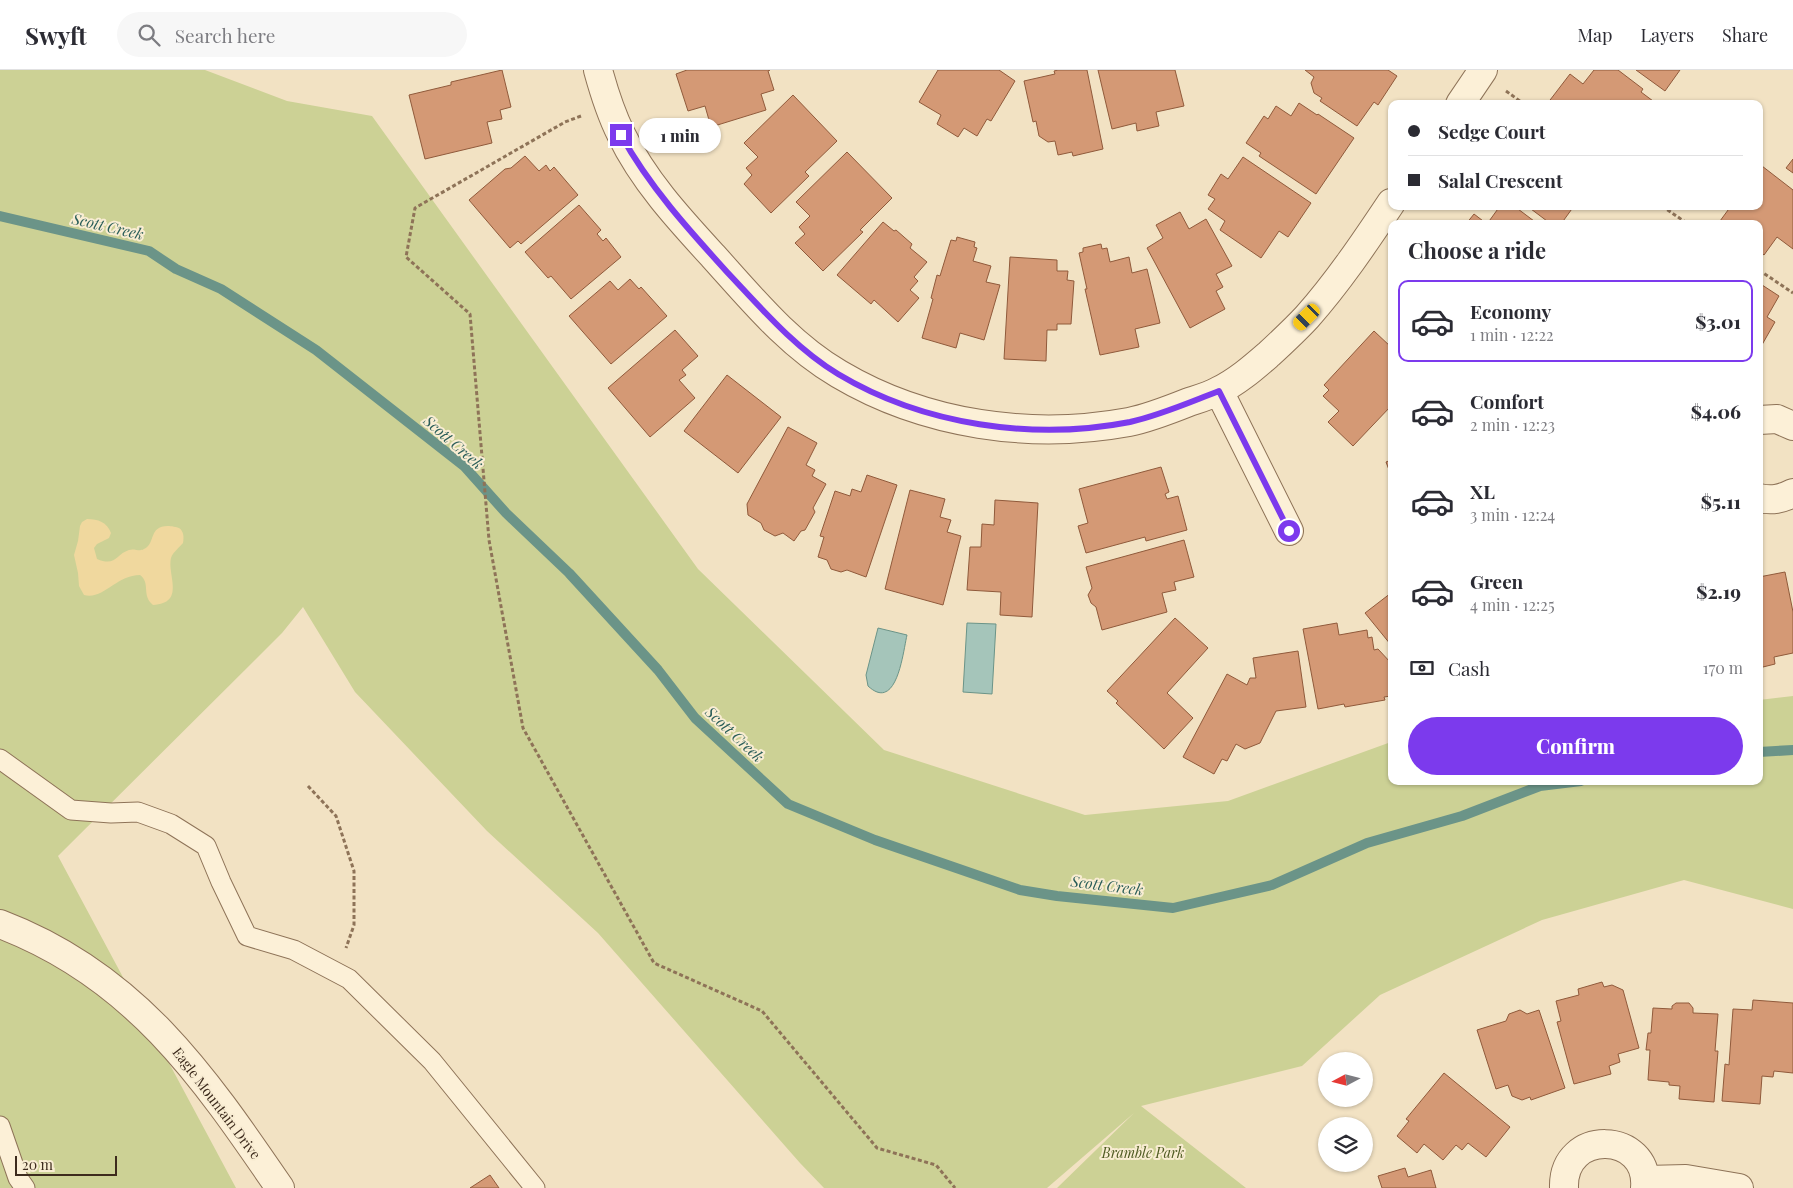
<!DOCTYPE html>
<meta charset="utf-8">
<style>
:root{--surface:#fff;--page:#f7f7f7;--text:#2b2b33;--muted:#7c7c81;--line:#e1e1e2;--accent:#7c3aed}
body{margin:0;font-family:"Playfair Display",serif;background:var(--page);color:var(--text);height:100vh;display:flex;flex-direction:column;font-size:19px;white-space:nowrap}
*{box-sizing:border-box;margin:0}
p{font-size:16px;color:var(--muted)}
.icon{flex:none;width:28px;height:28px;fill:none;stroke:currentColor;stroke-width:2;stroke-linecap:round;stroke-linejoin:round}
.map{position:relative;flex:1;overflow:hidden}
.side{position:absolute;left:1388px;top:150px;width:375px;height:565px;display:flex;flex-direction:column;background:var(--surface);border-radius:10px;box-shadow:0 1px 4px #0004}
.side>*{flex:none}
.guide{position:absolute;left:1388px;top:30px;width:375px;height:110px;border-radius:10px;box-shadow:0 1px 4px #0004;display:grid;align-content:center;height:110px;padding:0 20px;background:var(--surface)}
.needle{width:32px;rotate:263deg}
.fabs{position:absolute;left:1318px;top:982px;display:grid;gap:10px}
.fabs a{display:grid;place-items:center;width:55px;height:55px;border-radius:50%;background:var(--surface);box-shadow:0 1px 4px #0004;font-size:25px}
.scale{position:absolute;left:15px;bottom:12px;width:102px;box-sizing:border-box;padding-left:5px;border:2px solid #3d2b1d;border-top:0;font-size:14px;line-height:18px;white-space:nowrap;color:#3d2b1d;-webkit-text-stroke:4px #f9edd3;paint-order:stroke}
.end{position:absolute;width:22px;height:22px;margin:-11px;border:6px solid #7c3aed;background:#fff;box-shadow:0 0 0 2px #fff}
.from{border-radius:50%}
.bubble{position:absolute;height:35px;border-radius:18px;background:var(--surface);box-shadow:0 1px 4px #0004;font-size:16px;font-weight:800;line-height:35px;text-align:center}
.car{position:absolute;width:15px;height:30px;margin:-15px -8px;border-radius:6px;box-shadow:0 0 4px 1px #0007;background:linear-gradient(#f5c518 24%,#345 0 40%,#f5c518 0 76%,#345 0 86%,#f5c518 0)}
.guide b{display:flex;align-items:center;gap:18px;height:48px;font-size:19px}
.guide b+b{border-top:1px solid var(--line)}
.guide i{width:12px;height:12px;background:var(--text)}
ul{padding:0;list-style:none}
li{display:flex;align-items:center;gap:15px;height:82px;margin:0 10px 8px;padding:0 10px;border:2px solid transparent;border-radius:10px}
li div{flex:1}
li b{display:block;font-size:19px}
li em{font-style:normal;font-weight:800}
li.selected{border-color:var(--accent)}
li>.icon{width:45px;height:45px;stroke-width:1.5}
h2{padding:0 20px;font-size:22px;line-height:60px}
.pay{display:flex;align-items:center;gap:12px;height:55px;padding:0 20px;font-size:19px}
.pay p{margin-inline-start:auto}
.button{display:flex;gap:10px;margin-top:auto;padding:10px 20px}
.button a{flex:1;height:58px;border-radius:30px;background:var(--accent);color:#fff;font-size:20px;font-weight:800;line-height:58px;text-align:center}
header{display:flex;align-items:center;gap:30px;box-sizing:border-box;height:70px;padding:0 25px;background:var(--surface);border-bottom:1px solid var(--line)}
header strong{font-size:24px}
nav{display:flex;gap:28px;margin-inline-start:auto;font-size:18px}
.search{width:350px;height:45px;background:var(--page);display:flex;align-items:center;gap:12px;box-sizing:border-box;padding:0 18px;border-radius:28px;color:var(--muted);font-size:19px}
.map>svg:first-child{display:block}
.green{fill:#ccd195}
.sand{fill:#f0d89e}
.water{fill:#a5c5ba;stroke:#6b9488}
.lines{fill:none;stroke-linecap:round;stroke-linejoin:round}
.stream{stroke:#6b9488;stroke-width:10}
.building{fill:#d49975;stroke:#905a3b}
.service-casing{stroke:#8e7358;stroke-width:21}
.minor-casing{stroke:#8e7358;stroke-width:30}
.path{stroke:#8e7358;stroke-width:3;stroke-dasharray:4 2.5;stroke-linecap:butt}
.service{stroke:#fcf0d7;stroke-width:19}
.minor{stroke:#fcf0d7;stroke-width:28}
.route{stroke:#7c3aed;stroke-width:6}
.labels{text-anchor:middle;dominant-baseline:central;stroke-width:4;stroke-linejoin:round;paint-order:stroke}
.street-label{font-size:14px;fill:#3d2b1d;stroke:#f9edd3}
.park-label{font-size:14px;font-style:italic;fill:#4f5b22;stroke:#f9edd3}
.water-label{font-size:15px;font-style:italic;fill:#2b5e59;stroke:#f9edd3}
</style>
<header>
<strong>Swyft</strong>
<div class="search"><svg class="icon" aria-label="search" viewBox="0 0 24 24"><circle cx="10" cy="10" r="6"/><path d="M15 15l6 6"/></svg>Search here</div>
<nav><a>Map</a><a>Layers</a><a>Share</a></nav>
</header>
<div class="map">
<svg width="1793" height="1118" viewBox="0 0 1793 1118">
<rect width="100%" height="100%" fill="#f2e2c3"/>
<path class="green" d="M0,0h205l82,31 85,15 326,453 186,181 201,65 143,-14 163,-59v39h368v-81l34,-4v213l-109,-29 -142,40 -162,75 -78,71 -161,40 105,82h-189l77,-75 -87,75h-223l-24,-25 -202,-230 -111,-102 -132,-139 -52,-85 -21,26 -224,223 178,332h-236z"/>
<path class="sand" d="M87,449c11,0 20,3 24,14l-2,5 -12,6 -3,4 3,11c19,8 19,-5 32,-9 5,-2 11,2 15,-1 12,-5 4,-23 24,-23 3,0 9,1 11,2 5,3 5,10 4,15 -4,5 -10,9 -12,15 -4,17 15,45 -18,47 -12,-10 -2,-22 -13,-30 -24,0 -36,25 -56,20l-5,-9 -1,-13 -4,-18 4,-14 2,-15 2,-4z"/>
<path class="water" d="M967,553l29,1 -4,70 -29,-2z
M878,558l29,7c-4,17 -10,78 -39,51l-2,-11z"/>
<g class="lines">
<path class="stream" d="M0,146l149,35 27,18 45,20 95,61 148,116 42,47 63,60 89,97 37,48 93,86 87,36 145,50 37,6 116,12 99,-23 95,-42 95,-27 78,-30 41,-5
M1759,682l34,-2"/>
</g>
<path class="building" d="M502,0l9,37 -11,3 2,9 -15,3 5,21 -67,16 -16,-64 42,-10v-3z
M687,0h83l-2,1 6,19 -13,4 5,16 -55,17 -6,-21 -17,5 -12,-37z
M938,0h61l16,11 -24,40 -4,-2 -10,17 -13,-8 -6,9 -21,-13 4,-9 -22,-13z
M1058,0h29l16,79 -30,7 -1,-4 -14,3 -3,-14 -7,1 -9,-6 -3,-15 -3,1 -9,-41 31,-7 -1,-3z
M1098,0h77l9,36 -28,6 3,14 -22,5 -1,-8 -24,6z
M1305,0h83l9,6 -19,29 -4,-3 -17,24 -37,-25 2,-3 -8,-5 -3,-10 3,-6z
M1594,0h24l25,19 -2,3 16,12h-110l23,-30 13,10z
M1636,0h44l-15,21z
M793,25l44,46 -32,31 4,4 -38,37 -27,-29 8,-9 -6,-7 12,-11 -14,-14z
M1299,33l18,12 1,-1 36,24 -38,56 -57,-38 2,-3 -15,-10 18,-27 4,3 8,-13 15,10z
M847,82l45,46 -32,32 3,2 -40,39 -28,-28 10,-9 -6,-7 11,-11 -14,-14z
M525,86l14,15 7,-6 4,6 4,-4 24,28 -57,49 -3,-3 -8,7 -41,-48 36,-31 6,-1z
M1243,87l68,46 -23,34 -9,-6 -18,27 -41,-28 5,-9 -17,-12 7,-10 -7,-4 13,-21 7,5z
M1793,89v14l-7,-5z
M1762,96l31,24v59l-16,-12 -13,18 -5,-4v-27h-35l-4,-3 11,-15h28v-36z
M579,135l22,25 -4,4 6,7 3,-3 15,19 -50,42 -20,-23 -3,2 -23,-26z
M1500,136h14l24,18h-51z
M1527,136h47l-13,18h-10z
M1180,142l9,17 17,-10 26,47 -16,8 7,13 -7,4 9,18 -35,19 -43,-80 16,-10 -7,-13z
M1474,144l13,10h-21z
M883,152l11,9 2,-1 16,14 -2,4 17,14 -13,15 4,4 -8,9 9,8 -21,24 -24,-22 -3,4 -34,-29z
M957,167l18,5 -1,5 3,1 -4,13 18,5 -5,16 14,3 -16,55 -24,-7 -4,15 -34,-10 11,-39 -2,-1 6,-23 3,1 11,-36 5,1z
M1101,174l1,5 5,-1 3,14 19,-5 3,16 15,-4 13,54 -25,6 4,18 -39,8 -15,-66h2l-8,-36 4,-1v-4z
M1010,187l47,3v11h11l-1,9 7,1 -3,43h-14v6h-10l-1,31 -42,-2z
M630,209l9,10 2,-2 26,29 -56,48 -42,-48 41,-35 8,9z
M1759,213l20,13 -12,21 8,5 -16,28z
M675,260l23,26 -16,14 4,5 -7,5 16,18 -45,39 -42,-49z
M1374,261l17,16v59l-38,40 -25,-24 11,-11 -16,-15 6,-6 -5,-5z
M727,305l54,42 -43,56 -54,-42z
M788,357l29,16 -11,22 9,5 -3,6 14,8 -13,24 2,4 -10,18 -4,1 -7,10 -11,-8 -8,3 -11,-6 -3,-7 -13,-8 -1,-11z
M1391,390v15l-5,-13z
M1161,397l8,25 -4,2 2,5 11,-3 9,34 -41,11 -1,-4 -59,16 -8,-27 10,-3 -9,-34z
M867,405l30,10 -31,92 -19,-7 -6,2 -10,-3 -4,-9 -9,-3 6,-20 -4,-1 15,-45 15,5 2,-7 9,3z
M910,420l35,9 -5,18 11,3 -4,12 14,4 -18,69 -58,-16z
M995,430l43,3 -6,114 -32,-2 1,-23 -34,-2 3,-43h11l1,-23 12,1z
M1184,470l10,37 -20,5 2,8 -14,3 5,19 -65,18 -6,-23 -5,-4 -3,-8 4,-7 -6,-21z
M1785,502l8,40v41l-19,4 1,7 -16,4v-91z
M1391,523v52l-26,-32z
M1175,548l33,30 -41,45 26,25 -29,31 -48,-46 2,-2 -11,-10z
M1337,553l2,12 28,-5 1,8 4,-1 2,13 4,-1 13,14v33l-7,1 1,3 -40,7 -1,-3 -26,5 -15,-80z
M1298,581l8,56 -30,4 -16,32 -15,6 -9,-5 -9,17 -5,-2 -8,15 -31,-17 44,-83 20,11 3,-7h6l-3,-20z
M1602,912l2,5 8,-2 11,5 16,58 -21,6 2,8 -11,4 2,8 -37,10 -17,-62 4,-1 -5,-20 23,-6 -1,-6z
M1753,930l40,3v70l-19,-2 -1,6 -11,-1 -2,28 -38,-3 3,-37 4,1 4,-56 19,1z
M1676,933h13l4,5v5l25,1 -3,37h3l-4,51 -35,-3 1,-13 -11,-1v-3l-21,-2 2,-30h-4l2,-17h3l2,-25 19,1v-3z
M1520,940l7,4 12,-4 26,78 -34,12 -1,-3 -8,3 -10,-4 -4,-11 -12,4 -19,-59 29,-9 3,-7z
M1444,1003l66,54 -24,30 -18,-14 -6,7 -6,-5 -13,15 -19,-16 -7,9 -20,-17 12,-15 -3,-2z
M1405,1098l3,9 23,-7 5,18h-54l-4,-12z
M490,1105l9,13h-29z"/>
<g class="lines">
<defs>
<path id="service" d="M0,689l71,51 40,3 27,-1 33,12 35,22 15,36 26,54 47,14 55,29 83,82 103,127
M0,1056l18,52 7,10"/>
<path id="minor" d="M598,0c6,22 13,44 23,64 22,46 58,85 92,122 38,42 76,89 126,118 86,51 192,66 290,48 20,-4 40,-12 60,-20 9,-3 20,-6 29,-11 19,-9 36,-24 51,-37 13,-12 26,-24 38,-37 31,-35 58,-75 84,-114
M1460,34l23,-34
M1219,321l70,140
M1759,350l18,-1 16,7
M1759,428c13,3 22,1 34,-5
M0,854c134,51 202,150 280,264
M1646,1110l40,-1 53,9
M1564,1118c-2,-60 86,-57 81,0"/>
</defs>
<use href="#service" class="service-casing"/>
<use href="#minor" class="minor-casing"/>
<path class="path" d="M1506,21l18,13
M581,46l-16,6 -150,86 -9,49 64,57 19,226 34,188 131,235 108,48 115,137 59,17 19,23
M1662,136l26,18
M1759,200l34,23
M308,716l28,30 18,55v54l-8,23"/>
<use href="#service" class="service"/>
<use href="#minor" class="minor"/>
</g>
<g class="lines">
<path class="route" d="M621,65c28,51 67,94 106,137 34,36 68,76 111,102 85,51 195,67 292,48 31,-7 60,-20 89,-31l70,140"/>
</g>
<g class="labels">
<g class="street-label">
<text transform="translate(217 1033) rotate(53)">Eagle Mountain Drive</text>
</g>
<g class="park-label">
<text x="1143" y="1082">Bramble Park</text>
</g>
<g class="water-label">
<text transform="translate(108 156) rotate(13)">Scott Creek</text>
<text transform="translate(454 372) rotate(41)">Scott Creek</text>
<text transform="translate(735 664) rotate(43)">Scott Creek</text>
<text transform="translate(1107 815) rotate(7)">Scott Creek</text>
</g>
</g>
</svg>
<div class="fabs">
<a><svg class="needle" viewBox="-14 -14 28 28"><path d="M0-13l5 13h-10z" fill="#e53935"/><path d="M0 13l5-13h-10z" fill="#7c7c81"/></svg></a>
<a><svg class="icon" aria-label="layers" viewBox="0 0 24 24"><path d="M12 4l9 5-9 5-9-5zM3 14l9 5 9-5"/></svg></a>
</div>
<div class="scale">20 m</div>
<i class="end from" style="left:1289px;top:461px"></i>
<i class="end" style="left:621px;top:65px"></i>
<div class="bubble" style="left:639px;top:48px;width:82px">1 min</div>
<i class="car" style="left:1307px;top:247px;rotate:225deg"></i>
<div class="guide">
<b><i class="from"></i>Sedge Court</b>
<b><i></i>Salal Crescent</b>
</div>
<section class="side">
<h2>Choose a ride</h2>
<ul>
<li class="selected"><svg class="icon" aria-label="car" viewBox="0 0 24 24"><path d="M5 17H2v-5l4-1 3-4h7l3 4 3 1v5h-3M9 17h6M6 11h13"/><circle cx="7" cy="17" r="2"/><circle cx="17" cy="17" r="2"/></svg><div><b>Economy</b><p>1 min · 12:22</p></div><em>$3.01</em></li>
<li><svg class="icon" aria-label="car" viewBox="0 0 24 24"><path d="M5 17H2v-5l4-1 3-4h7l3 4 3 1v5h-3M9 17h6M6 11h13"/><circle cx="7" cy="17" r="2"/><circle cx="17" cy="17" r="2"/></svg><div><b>Comfort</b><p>2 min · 12:23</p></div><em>$4.06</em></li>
<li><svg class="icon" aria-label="car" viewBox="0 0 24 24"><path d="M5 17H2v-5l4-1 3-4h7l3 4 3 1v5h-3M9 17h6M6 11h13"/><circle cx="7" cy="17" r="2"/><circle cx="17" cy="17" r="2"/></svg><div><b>XL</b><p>3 min · 12:24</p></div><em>$5.11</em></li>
<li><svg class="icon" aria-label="car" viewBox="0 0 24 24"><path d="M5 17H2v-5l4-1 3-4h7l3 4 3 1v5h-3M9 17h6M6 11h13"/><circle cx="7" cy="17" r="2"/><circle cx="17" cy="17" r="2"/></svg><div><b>Green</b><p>4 min · 12:25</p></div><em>$2.19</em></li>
</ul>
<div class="pay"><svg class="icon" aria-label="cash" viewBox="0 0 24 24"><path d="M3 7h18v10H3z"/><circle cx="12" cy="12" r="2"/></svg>Cash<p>170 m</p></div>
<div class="button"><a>Confirm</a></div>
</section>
</div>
